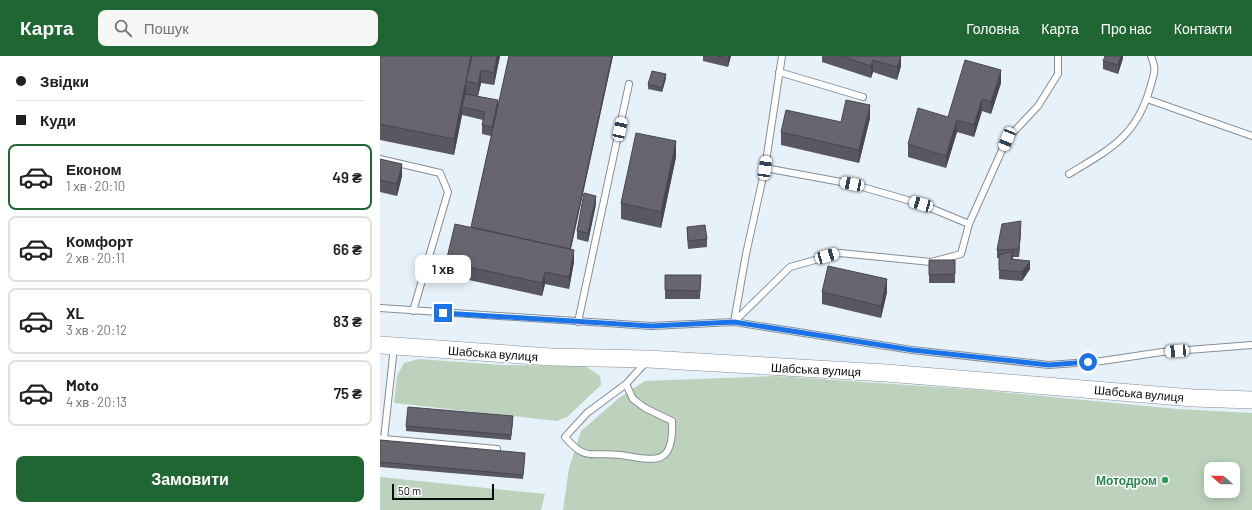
<!DOCTYPE html>
<html lang="uk">
<meta charset="utf-8">
<style>
:root{--surface:#fff;--page:#f6f6f6;--text:#202124;--muted:#757577;--line:#e0e0e0;--accent:#206632}
body{margin:0;font-family:Barlow,sans-serif;background:var(--page);color:var(--text);height:100vh;display:flex;flex-direction:column;font-size:15px;white-space:nowrap}
*{box-sizing:border-box;margin:0}
p{font-size:13px;color:var(--muted)}
.icon{flex:none;width:22px;height:22px;fill:none;stroke:currentColor;stroke-width:2;stroke-linecap:round;stroke-linejoin:round}
.map{position:relative;flex:1;overflow:hidden}
.side{display:flex;flex-direction:column;background:var(--surface);width:380px}
.side>*{flex:none}
.banner{display:grid;align-content:center;height:88px;padding:0 16px;background:var(--surface)}
.needle{width:26px;rotate:290deg}
.tools{position:absolute;left:824px;top:406px;display:grid;gap:8px}
.tools a{display:grid;place-items:center;width:36px;height:36px;border-radius:8px;background:var(--surface);box-shadow:0 2px 10px #0003;font-size:20px}
.scale{position:absolute;left:12px;bottom:10px;width:102px;box-sizing:border-box;padding-left:4px;border:2px solid #090c0f;border-top:0;font-size:11px;line-height:14px;white-space:nowrap;color:#090c0f;-webkit-text-stroke:3px #fff;paint-order:stroke}
.end{position:absolute;width:18px;height:18px;margin:-9px;border:5px solid #1a73e8;background:#fff;box-shadow:0 0 0 2px #fff}
.from{border-radius:50%}
.bubble{position:absolute;height:28px;border-radius:8px;background:var(--surface);box-shadow:0 2px 10px #0003;font-size:13px;font-weight:600;line-height:28px;text-align:center}
.car{position:absolute;width:12px;height:24px;margin:-12px -6px;border-radius:5px;box-shadow:0 0 3px 1px #0007;background:linear-gradient(#fff 24%,#345 0 40%,#fff 0 76%,#345 0 86%,#fff 0)}
.banner b{display:flex;align-items:center;gap:14px;height:38px;font-size:15px}
.banner b+b{border-top:1px solid var(--line)}
.banner i{width:10px;height:10px;background:var(--text)}
ul{padding:0;list-style:none}
li{display:flex;align-items:center;gap:12px;height:66px;margin:0 8px 6px;padding:0 8px;border:2px solid var(--line);border-radius:8px}
li div{flex:1}
li b{display:block;font-size:15px}
li em{font-style:normal;font-weight:600}
li.selected{border-color:var(--accent)}
li>.icon{width:36px;height:36px;stroke-width:1.5}
.cta{display:flex;gap:8px;margin-top:auto;padding:8px 16px}
.cta a{flex:1;height:46px;border-radius:8px;background:var(--accent);color:#fff;font-size:16px;font-weight:600;line-height:46px;text-align:center}
header{display:flex;align-items:center;gap:24px;box-sizing:border-box;height:56px;padding:0 20px;background:var(--accent);color:#fff}
header strong{font-size:19px}
nav{display:flex;gap:22px;margin-inline-start:auto;font-size:14px}
.search{width:280px;height:36px;background:var(--page);display:flex;align-items:center;gap:10px;box-sizing:border-box;padding:0 14px;border-radius:8px;color:var(--muted);font-size:15px}
main{display:flex;flex:1;min-height:0}
.map>svg:first-child{display:block}
.green{fill:#bcd2bc;fill-rule:evenodd}
.lines{fill:none;stroke-linecap:round;stroke-linejoin:round}
.lane-casing{stroke:#858d95;stroke-width:8}
.secondary-casing{stroke:#858d95;stroke-width:18}
.lane{stroke:#fff;stroke-width:6}
.secondary{stroke:#fff;stroke-width:17}
.wall{fill:#59575f}
.shaded-wall{fill:#48474d}
.building{fill:#67656e;stroke:#48474d}
.route{stroke:#1a73e8;stroke-width:5}
.leisure-dot{fill:#2e9e5b;stroke:#fff;stroke-width:1.5}
.labels{text-anchor:middle;dominant-baseline:central;stroke-width:3;stroke-linejoin:round;paint-order:stroke}
.street-label{font-size:12px;fill:#090c0f;stroke:#fff}
.leisure-label{font-size:12px;font-weight:bold;fill:#27864d;stroke:#fff;text-anchor:end}
</style>
<header>
<strong>Карта</strong>
<div class="search"><svg class="icon" aria-label="search" viewBox="0 0 24 24"><circle cx="10" cy="10" r="6"/><path d="M15 15l6 6"/></svg>Пошук</div>
<nav><a>Головна</a><a>Карта</a><a>Про нас</a><a>Контакти</a></nav>
</header>
<main>
<section class="side">
<div class="banner">
<b><i class="from"></i>Звідки</b>
<b><i></i>Куди</b>
</div>
<ul>
<li class="selected"><svg class="icon" aria-label="car" viewBox="0 0 24 24"><path d="M5 17H2v-5l4-1 3-4h7l3 4 3 1v5h-3M9 17h6M6 11h13"/><circle cx="7" cy="17" r="2"/><circle cx="17" cy="17" r="2"/></svg><div><b>Економ</b><p>1 хв · 20:10</p></div><em>49 ₴</em></li>
<li><svg class="icon" aria-label="car" viewBox="0 0 24 24"><path d="M5 17H2v-5l4-1 3-4h7l3 4 3 1v5h-3M9 17h6M6 11h13"/><circle cx="7" cy="17" r="2"/><circle cx="17" cy="17" r="2"/></svg><div><b>Комфорт</b><p>2 хв · 20:11</p></div><em>66 ₴</em></li>
<li><svg class="icon" aria-label="car" viewBox="0 0 24 24"><path d="M5 17H2v-5l4-1 3-4h7l3 4 3 1v5h-3M9 17h6M6 11h13"/><circle cx="7" cy="17" r="2"/><circle cx="17" cy="17" r="2"/></svg><div><b>XL</b><p>3 хв · 20:12</p></div><em>83 ₴</em></li>
<li><svg class="icon" aria-label="car" viewBox="0 0 24 24"><path d="M5 17H2v-5l4-1 3-4h7l3 4 3 1v5h-3M9 17h6M6 11h13"/><circle cx="7" cy="17" r="2"/><circle cx="17" cy="17" r="2"/></svg><div><b>Moto</b><p>4 хв · 20:13</p></div><em>75 ₴</em></li>
</ul>
<div class="cta"><a>Замовити</a></div>
</section>
<div class="map">
<svg width="872" height="454" viewBox="0 0 872 454">
<rect width="100%" height="100%" fill="#e7f1f9"/>
<path class="green" d="M39,303l83,6 83,1 15,10 1,9 -34,32 -10,4 -163,-18 3,-27 7,-13z
M397,320l202,14 198,19 75,4v97h-689l6,-42 12,-37 38,-33 26,-17zM831,413h22v22h-22z
M0,421l165,17 -4,16h-161z"/>
<g class="lines">
<defs>
<path id="lane" d="M402,0l-17,112 -19,86 -12,68 178,28 137,15 53,-4 60,-9 90,-7
M399,16l84,25
M767,43l105,37
M0,103l60,14 8,19 -35,119
M385,112l87,16 69,20 48,20
M689,118c41,-25 67,-37 81,-86 4,-15 7,-17 1,-32
M0,252l271,18 83,-4 56,-55 50,-14 91,9 30,-8 8,-30 38,-85 31,-33 20,-32v-18
M198,266l51,-238
M246,328l-39,29 -22,24c22,26 26,14 55,18 35,5 54,13 52,-34l-27,-13 -12,-9 -7,-15 20,-22
M2,382l2,1 10,-92
M4,383l113,10"/>
<path id="secondary" d="M0,289l171,12 97,2 238,14 307,25 59,2"/>
</defs>
<use href="#lane" class="lane-casing"/>
<use href="#secondary" class="secondary-casing"/>
<use href="#lane" class="lane"/>
<use href="#secondary" class="secondary"/>
</g>
<path class="wall" d="M0,0h120l-6,29 -13,-2 -3,13 20,10 11,-50h104l-42,193 3,13 -5,27 -24,-5 -3,12 -96,-21v-13l25,-35 20,-91 -9,-2v-9l1,-5 -21,-5 -8,40 -74,-15z
M323,0h28l-3,11 -25,-6z
M442,0h79v10l-4,14 -24,-8 -2,6 -49,-16z
M743,0v2l-5,16 -15,-5v-8z
M286,22l-4,14 -14,-3v-5z
M621,27l-10,31 -9,-3 -8,26 -17,-5 -11,36 -38,-11v-13z
M490,62l-11,45 -78,-18v-13z
M296,101l-15,71 -40,-9v-16z
M0,103l22,17 -5,20 -17,-4z
M216,148l-8,38 -11,-3v-8z
M307,171l20,12v8l-19,2 -1,-13z
M641,174l-2,27h-6v2l17,10 -8,12 -23,-2v-21h-2v-8z
M549,204l26,14v9h-26z
M321,219l-1,24h-35v-9z
M442,236h65l-6,26 -59,-14z
M133,365l-2,19 -105,-9v-5z
M0,384l145,17 -2,22 -143,-12z"/>
<path class="shaded-wall" d="M91,0h3l-8,25v13l-4,13v8l-8,40v-16z
M117,0h3l-6,29v-12z
M232,0h1l-45,205v-5z
M349,0h2l-3,11v-8z
M521,0v10l-4,14v-13z
M741,0h2v2l-5,16v-9z
M493,4v12l-2,6v-12z
M101,14v13l-3,13v-12z
M621,14v13l-10,31v-12z
M286,18v4l-4,14v-4z
M602,43v12l-8,26v-12z
M118,44v9l-6,27v-9z
M490,49v13l-11,45v-13z
M577,64v12l-11,36v-12z
M296,85v16l-15,71v-16z
M22,108v12l-5,20v-12z
M216,140v8l-8,38v-9z
M641,165v9l-2,27v-8z
M194,194v12l-5,27v-12z
M633,195v8h-2z
M650,205v8l-8,12v-9z
M165,216v12l-3,12v-13z
M507,223v13l-6,26v-12z"/>
<path class="building" d="M0,0h91l-17,83 -74,-15z
M92,0h25l-3,17 -13,-3 -3,14 -12,-3z
M129,0h103l-42,193 -99,-22z
M337,0h12l-1,3z
M461,0h60l-4,11 -24,-7 -2,6z
M725,0h16l-3,9 -15,-4z
M585,4l36,10 -10,32 -9,-3 -8,26 -17,-5 -11,36 -38,-12 10,-36 30,9z
M272,15l14,3 -4,14 -14,-4z
M85,38l33,6 -6,27 -10,-2 3,-13 -23,-5z
M466,44l24,5 -11,45 -78,-18 5,-22 55,12z
M256,77l40,8 -15,71 -40,-9z
M0,103l22,5 -5,20 -17,-4z
M204,137l12,3 -8,37 -11,-2z
M641,165l-2,28 -22,1 5,-26z
M75,168l119,26 -5,27 -24,-5 -3,11 -96,-21z
M325,169l2,14 -19,2 -1,-14z
M633,195l-2,8 19,2 -8,11 -23,-2v-15z
M549,204h26v14l-26,1z
M448,210l59,13 -6,27 -59,-14z
M285,219h36l-1,16 -35,-1z
M28,351l105,9 -2,19 -105,-9z
M0,384l145,13 -2,22 -143,-13z"/>
<g class="lines">
<path class="route" d="M63,257l208,13 83,-4 178,28 137,15 39,-3"/>
</g>
<circle class="leisure-dot" cx="785" cy="424" r="4"/>
<g class="labels">
<g class="street-label">
<text transform="translate(113 297) rotate(4)">Шабська вулиця</text>
<text transform="translate(436 313) rotate(3)">Шабська вулиця</text>
<text transform="translate(759 337) rotate(5)">Шабська вулиця</text>
</g>
<g class="leisure-label">
<text x="777" y="424">Мотодром</text>
</g>
</g>
</svg>
<div class="tools">
<a><svg class="needle" viewBox="-14 -14 28 28"><path d="M0-13l5 13h-10z" fill="#e53935"/><path d="M0 13l5-13h-10z" fill="#757577"/></svg></a>
</div>
<div class="scale">50 m</div>
<i class="end from" style="left:708px;top:306px"></i>
<i class="end" style="left:63px;top:257px"></i>
<div class="bubble" style="left:35px;top:199px;width:56px">1 хв</div>
<i class="car" style="left:240px;top:73px;rotate:12deg"></i>
<i class="car" style="left:627px;top:83px;rotate:202deg"></i>
<i class="car" style="left:385px;top:112px;rotate:8deg"></i>
<i class="car" style="left:472px;top:128px;rotate:281deg"></i>
<i class="car" style="left:541px;top:148px;rotate:286deg"></i>
<i class="car" style="left:447px;top:200px;rotate:74deg"></i>
<i class="car" style="left:797px;top:295px;rotate:266deg"></i>
</div>
</main>
